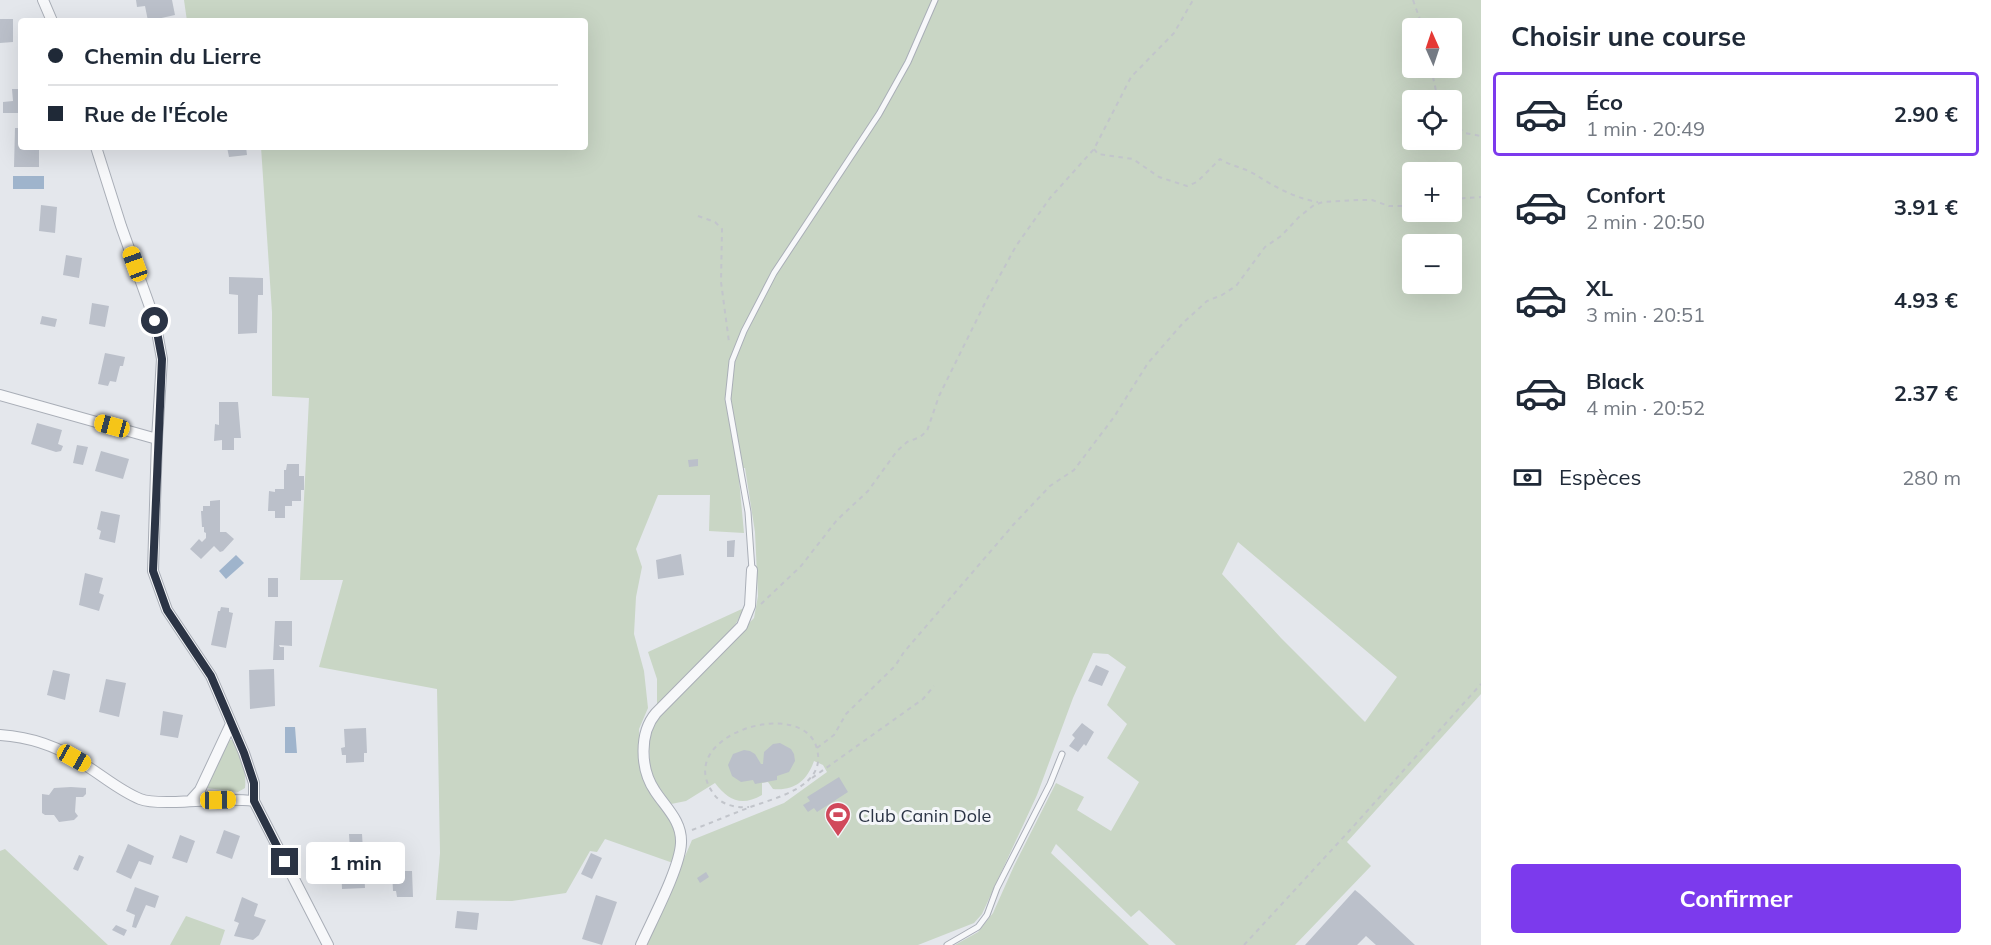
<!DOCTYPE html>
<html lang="fr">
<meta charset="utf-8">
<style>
:root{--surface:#fff;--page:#f6f6f7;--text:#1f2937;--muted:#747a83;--line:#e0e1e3;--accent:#7c3aed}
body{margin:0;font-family:Mulish,sans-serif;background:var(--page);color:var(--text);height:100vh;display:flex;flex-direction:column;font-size:22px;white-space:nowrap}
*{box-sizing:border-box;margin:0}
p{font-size:20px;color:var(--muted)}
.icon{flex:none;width:33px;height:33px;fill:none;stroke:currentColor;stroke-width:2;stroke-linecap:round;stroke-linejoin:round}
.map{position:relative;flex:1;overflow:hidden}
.drawer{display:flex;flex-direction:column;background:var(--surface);width:510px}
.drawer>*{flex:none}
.guide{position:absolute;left:18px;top:18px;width:570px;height:132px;border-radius:6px;box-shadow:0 6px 24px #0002;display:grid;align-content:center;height:132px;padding:0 30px;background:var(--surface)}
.needle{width:39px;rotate:357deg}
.buttons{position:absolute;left:1402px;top:18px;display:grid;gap:12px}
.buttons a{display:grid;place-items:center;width:60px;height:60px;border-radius:6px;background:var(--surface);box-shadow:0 6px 24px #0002;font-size:30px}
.end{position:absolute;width:27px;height:27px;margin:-14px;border:8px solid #2b3445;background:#fff;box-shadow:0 0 0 3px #fff}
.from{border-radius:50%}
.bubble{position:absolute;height:42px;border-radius:6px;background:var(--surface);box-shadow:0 6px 24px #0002;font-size:20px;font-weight:700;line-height:42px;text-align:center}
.car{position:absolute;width:18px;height:36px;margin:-18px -9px;border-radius:8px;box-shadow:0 0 4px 2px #0007;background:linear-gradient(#f5c518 24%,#345 0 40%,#f5c518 0 76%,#345 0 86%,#f5c518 0)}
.guide b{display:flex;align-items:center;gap:21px;height:57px;font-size:22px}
.guide b+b{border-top:2px solid var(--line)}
.guide i{width:15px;height:15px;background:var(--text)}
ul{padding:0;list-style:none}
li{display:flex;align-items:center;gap:18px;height:84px;margin:0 12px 9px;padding:0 18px;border:3px solid transparent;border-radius:6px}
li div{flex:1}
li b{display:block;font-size:22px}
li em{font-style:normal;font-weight:700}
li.active{border-color:var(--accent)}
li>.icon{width:54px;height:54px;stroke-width:1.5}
h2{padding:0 30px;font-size:27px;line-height:72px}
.pay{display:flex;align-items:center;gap:15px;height:66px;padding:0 30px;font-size:22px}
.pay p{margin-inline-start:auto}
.primary-button{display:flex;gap:12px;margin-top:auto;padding:12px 30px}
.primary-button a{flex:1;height:69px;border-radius:6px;background:var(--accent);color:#fff;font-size:24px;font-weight:700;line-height:69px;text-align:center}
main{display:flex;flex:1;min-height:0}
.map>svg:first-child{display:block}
.green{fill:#c9d6c5;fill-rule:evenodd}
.water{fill:#9fb4cc}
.building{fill:#bbc0ca}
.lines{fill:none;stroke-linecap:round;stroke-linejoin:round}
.service-casing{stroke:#a9aeb7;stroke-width:7}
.minor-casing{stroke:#a9aeb7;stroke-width:12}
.path{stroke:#c2c5cb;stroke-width:2;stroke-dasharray:4.5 4.5;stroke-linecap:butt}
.service{stroke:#f7f8fa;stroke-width:5}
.minor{stroke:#f7f8fa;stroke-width:10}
.route{stroke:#2b3445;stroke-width:8}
.labels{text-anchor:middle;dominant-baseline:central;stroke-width:6;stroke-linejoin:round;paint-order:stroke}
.poi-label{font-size:18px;fill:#2b3445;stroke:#f4f6f9;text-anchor:start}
</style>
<main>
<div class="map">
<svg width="1481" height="945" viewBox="0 0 1481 945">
<rect width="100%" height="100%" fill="#e4e7ec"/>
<path class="green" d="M184,0h1297v694l-134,148 24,24 -76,79h-119l-37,-35 -8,7 -75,-73 -5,9 98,92h-194l23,-13 15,-19 21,-47 42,-83 28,14 -7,13 34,21 28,-49 -32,-24 20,-34 -20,-19 19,-38 -18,-13 -15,-1 -20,45 -36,97 -55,119 -8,9 -56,22h-271l45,-105 92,-37 43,-31 -4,-7 -9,-4c-7,20 -20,30 -41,28l-5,-7 -6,1v12c-21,12 -34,5 -47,-12l-29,18 -15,3 -18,-26 -3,-12 -1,-24 6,-20 12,-16 87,-88 4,-22 -3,-64 -10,-64h-7l6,65 -35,-2 1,-36h-52l-22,54 6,18 -6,30 -2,37 10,37 4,37 -9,21 2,41 28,45 6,18 2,12 -4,18 -68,-24 -8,13 -7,-1 -24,42 -54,8 -76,-1 4,-47 -3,-164 -118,-22 24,-87h-43l9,-182 -37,-2v-84l-11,-165h324v-126h-398zM1413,28h39v40h-39zM1413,100h39v40h-39zM1413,172h39v40h-39zM1413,244h39v40h-39zM1238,542l159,135 -32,45 -84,-84 -59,-64z
M744,608c-16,38 -58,69 -87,97v-26l-9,-27z
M229,740h5c6,15 13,31 11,48l-7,4 -31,-4z
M5,849l103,96h-108v-94z
M186,916l39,14 -5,15h-50z"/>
<path class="water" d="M13,176h31v13h-31z
M236,555l8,8 -18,16 -7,-8z
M285,727h10l2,26h-12z"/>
<path class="building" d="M136,0h36l3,15 -27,6 -3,-15 -8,1z
M0,19h13v23l-13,1z
M12,89h9v24h-18v-11l10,-1z
M15,128h6v19h18v20h-25z
M227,147h19l1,8 -18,2z
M41,205l16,2 -2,26 -16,-2z
M66,255l16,3 -3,20 -16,-3z
M229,277l34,1v17h-5l-1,38 -19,1v-39l-9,-1z
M92,303l17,3 -4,21 -16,-3z
M42,316l15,3 -2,8 -15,-3z
M105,353l20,4 -2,9h-3l-4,16 -6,-1 -2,5 -10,-2z
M219,402h19l3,36h-7v12h-12v-10l-8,1 1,-17 4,1z
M37,423l25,7 -4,14 5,2 -2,5 -5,1 -25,-8z
M77,445l11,2 -5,18 -10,-2z
M101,451l28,8 -6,20 -28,-8z
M698,459v7l-9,1 -1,-7z
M287,464h12v12h5v14h-3v11h-9v5h-7v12h-10v-7h-7l1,-20 6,1v-3h9v-19h2z
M220,500v32h6l8,7 -11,12 -3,1 -6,-6 -13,13 -11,-10 9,-10 3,3 4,-4v-5l-2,-1v-5h-2l-1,-16h2v-5h7v-5z
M101,511l19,4 -5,28 -16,-4 2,-8 -4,-2z
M735,540l-1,17h-7v-16z
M681,554l3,21 -26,4 -2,-19z
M85,573l18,5 -4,15 5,2 -5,16 -20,-6z
M268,578h10v19h-10z
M221,607l8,1v4l4,1 -7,35 -15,-3 7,-34h2z
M275,621h17v25l-13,-1 1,2h4v13h-11z
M1096,665l13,6 -7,15 -14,-5z
M274,669l1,37 -25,3 -1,-39z
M53,670l17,4 -5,26 -18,-5z
M106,679l20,4 -7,34 -20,-5z
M163,711l20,4 -5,23 -18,-3z
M1082,723l12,9 -8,14 -2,-2 -6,8 -9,-6 6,-8 -3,-3z
M366,728l1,25h-3v9l-18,1v-8h-4l-1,-7 4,-1 -1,-18z
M780,743l11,6 3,5 1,7 -6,11 -12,4v4l-22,4 -2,-4 -12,2 -9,-6 -4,-11 5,-11 11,-4 6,1 5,3 6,10h2l1,-12 9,-8z
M839,777l9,15 -31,20 -3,-4 -6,4 -5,-7 7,-4 -3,-4z
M71,787l15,1v6l-3,3h-7l-1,15 3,4 -4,4 -15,2 -5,-7h-9l-3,-2v-19l7,1 5,-7z
M224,830l16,6 -8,23 -16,-6z
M349,834h13l1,16h-13z
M180,835l15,6 -8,22 -15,-5z
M128,844l26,12 -3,9 -12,-4 -8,18 -15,-7z
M591,853l11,5 -10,21 -11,-5z
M79,855l5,2 -6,14 -5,-2z
M354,862l1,6h9l1,20 -23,1 -1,-26z
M392,871h20l1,26h-16l-1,-6h-3z
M706,872l3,5 -9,6 -3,-5z
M135,887l24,9 -4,12 -9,-3 -10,23 -4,-1 3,-12 -9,-4z
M1355,890l5,4 55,51h-39l-10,-9 -9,9h-52z
M596,895l21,7 -15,43 -20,-6z
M242,897l16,7 -4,12 12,4 -7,15 -6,5 -19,-4 5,-13 -5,-2z
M457,911l22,2 -2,17 -22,-2z
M116,925l11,5 -3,6 -12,-6z"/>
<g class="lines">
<defs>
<path id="service" d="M752,570l-4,-58 -20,-113 4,-38 12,-30 30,-58 105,-159 29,-52 27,-62
M947,945l31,-18 9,-12 10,-27 53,-104 12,-30"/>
<path id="minor" d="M43,0l9,21
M96,147l25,79 34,95 7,38 -5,80 -4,132 14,39 44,66 33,77 10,30v18
M0,395l157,44
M0,735c30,2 60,12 85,30 18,11 35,26 55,34 10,4 25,3 36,3 26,-1 52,-4 78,-1l74,144
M190,801l10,-11 31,-66
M641,945c11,-25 39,-77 40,-102 1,-22 -15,-35 -26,-52 -15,-22 -16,-58 1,-78l86,-87 8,-20 2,-36"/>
</defs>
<use href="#service" class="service-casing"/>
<use href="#minor" class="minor-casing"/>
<path class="path" d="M1413,0l10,28
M1431,68l7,32
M1452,122l13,11 16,3
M1094,149l4,5 35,5 26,18 28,9 10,-4 23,-23c11,7 25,9 36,16 17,11 41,24 62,27
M1452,199l29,-2
M698,216l17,6 7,7 -1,53 8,60
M761,604l40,-38 36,-46 31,-29 29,-40 10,-9 13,-5 7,-6 12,-35 48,-97 29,-53 34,-48 44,-49 37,-72 43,-44 19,-33
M817,748l17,-13 12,-21 49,-48 9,-14 110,-128 36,-38 24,-16 40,-53 34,-54 35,-40 24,-22 15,-6 14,-9 29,-39 16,-11 18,-19 15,-12 9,-3 37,-2h12l17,6h24
M812,778l111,-79 11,-13
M692,830c19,-7 37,-15 56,-22 25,-10 79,-20 69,-59 -13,-54 -145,-14 -104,44 8,12 22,15 36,14
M1244,945l107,-116 130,-145"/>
<use href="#service" class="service"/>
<use href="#minor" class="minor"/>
</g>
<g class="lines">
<path class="route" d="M155,321l7,38 -9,212 14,39 44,66 33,77 10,30v18l31,61"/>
</g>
<defs>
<symbol id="stadium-pin" viewBox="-11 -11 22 30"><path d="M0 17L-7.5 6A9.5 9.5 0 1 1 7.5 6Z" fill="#d1495b" stroke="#f4f6f9"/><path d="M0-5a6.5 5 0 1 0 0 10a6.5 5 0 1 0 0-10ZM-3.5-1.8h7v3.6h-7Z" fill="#fff"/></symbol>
</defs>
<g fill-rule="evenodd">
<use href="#stadium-pin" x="823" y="800" width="30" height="40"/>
</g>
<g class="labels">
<g class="poi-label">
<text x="858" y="815">Club Canin Dole</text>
</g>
</g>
</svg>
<div class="buttons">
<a><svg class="needle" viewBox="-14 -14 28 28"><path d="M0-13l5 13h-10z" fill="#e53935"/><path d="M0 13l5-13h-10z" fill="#747a83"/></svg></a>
<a><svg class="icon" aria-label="locate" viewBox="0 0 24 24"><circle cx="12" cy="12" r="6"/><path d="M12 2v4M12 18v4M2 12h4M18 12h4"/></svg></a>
<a>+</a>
<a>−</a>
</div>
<i class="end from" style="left:155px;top:321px"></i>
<i class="end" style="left:285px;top:862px"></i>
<div class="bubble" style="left:306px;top:842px;width:99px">1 min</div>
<i class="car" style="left:135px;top:264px;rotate:340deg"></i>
<i class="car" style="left:112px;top:426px;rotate:285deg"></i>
<i class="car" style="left:74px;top:758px;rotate:119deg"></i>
<i class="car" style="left:218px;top:800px;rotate:89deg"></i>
<div class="guide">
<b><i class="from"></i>Chemin du Lierre</b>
<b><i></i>Rue de l'École</b>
</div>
</div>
<section class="drawer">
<h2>Choisir une course</h2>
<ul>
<li class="active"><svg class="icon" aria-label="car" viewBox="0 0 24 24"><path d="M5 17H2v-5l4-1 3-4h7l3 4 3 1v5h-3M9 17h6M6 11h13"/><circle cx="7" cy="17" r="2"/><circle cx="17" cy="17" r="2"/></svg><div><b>Éco</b><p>1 min · 20:49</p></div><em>2.90 €</em></li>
<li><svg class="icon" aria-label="car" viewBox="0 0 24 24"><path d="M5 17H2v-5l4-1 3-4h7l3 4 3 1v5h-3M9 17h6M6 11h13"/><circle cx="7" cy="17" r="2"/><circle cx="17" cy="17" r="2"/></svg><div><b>Confort</b><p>2 min · 20:50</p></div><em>3.91 €</em></li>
<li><svg class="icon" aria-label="car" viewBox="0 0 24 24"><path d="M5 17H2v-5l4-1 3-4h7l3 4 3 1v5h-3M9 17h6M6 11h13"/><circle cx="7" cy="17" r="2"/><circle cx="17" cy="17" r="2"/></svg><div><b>XL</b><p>3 min · 20:51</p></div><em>4.93 €</em></li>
<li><svg class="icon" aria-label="car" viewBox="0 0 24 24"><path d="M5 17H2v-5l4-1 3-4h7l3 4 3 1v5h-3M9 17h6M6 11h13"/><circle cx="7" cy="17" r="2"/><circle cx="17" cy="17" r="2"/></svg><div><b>Black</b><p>4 min · 20:52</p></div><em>2.37 €</em></li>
</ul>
<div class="pay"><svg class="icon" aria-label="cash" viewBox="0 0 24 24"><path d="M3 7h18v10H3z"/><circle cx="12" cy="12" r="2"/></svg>Espèces<p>280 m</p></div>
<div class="primary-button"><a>Confirmer</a></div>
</section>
</main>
